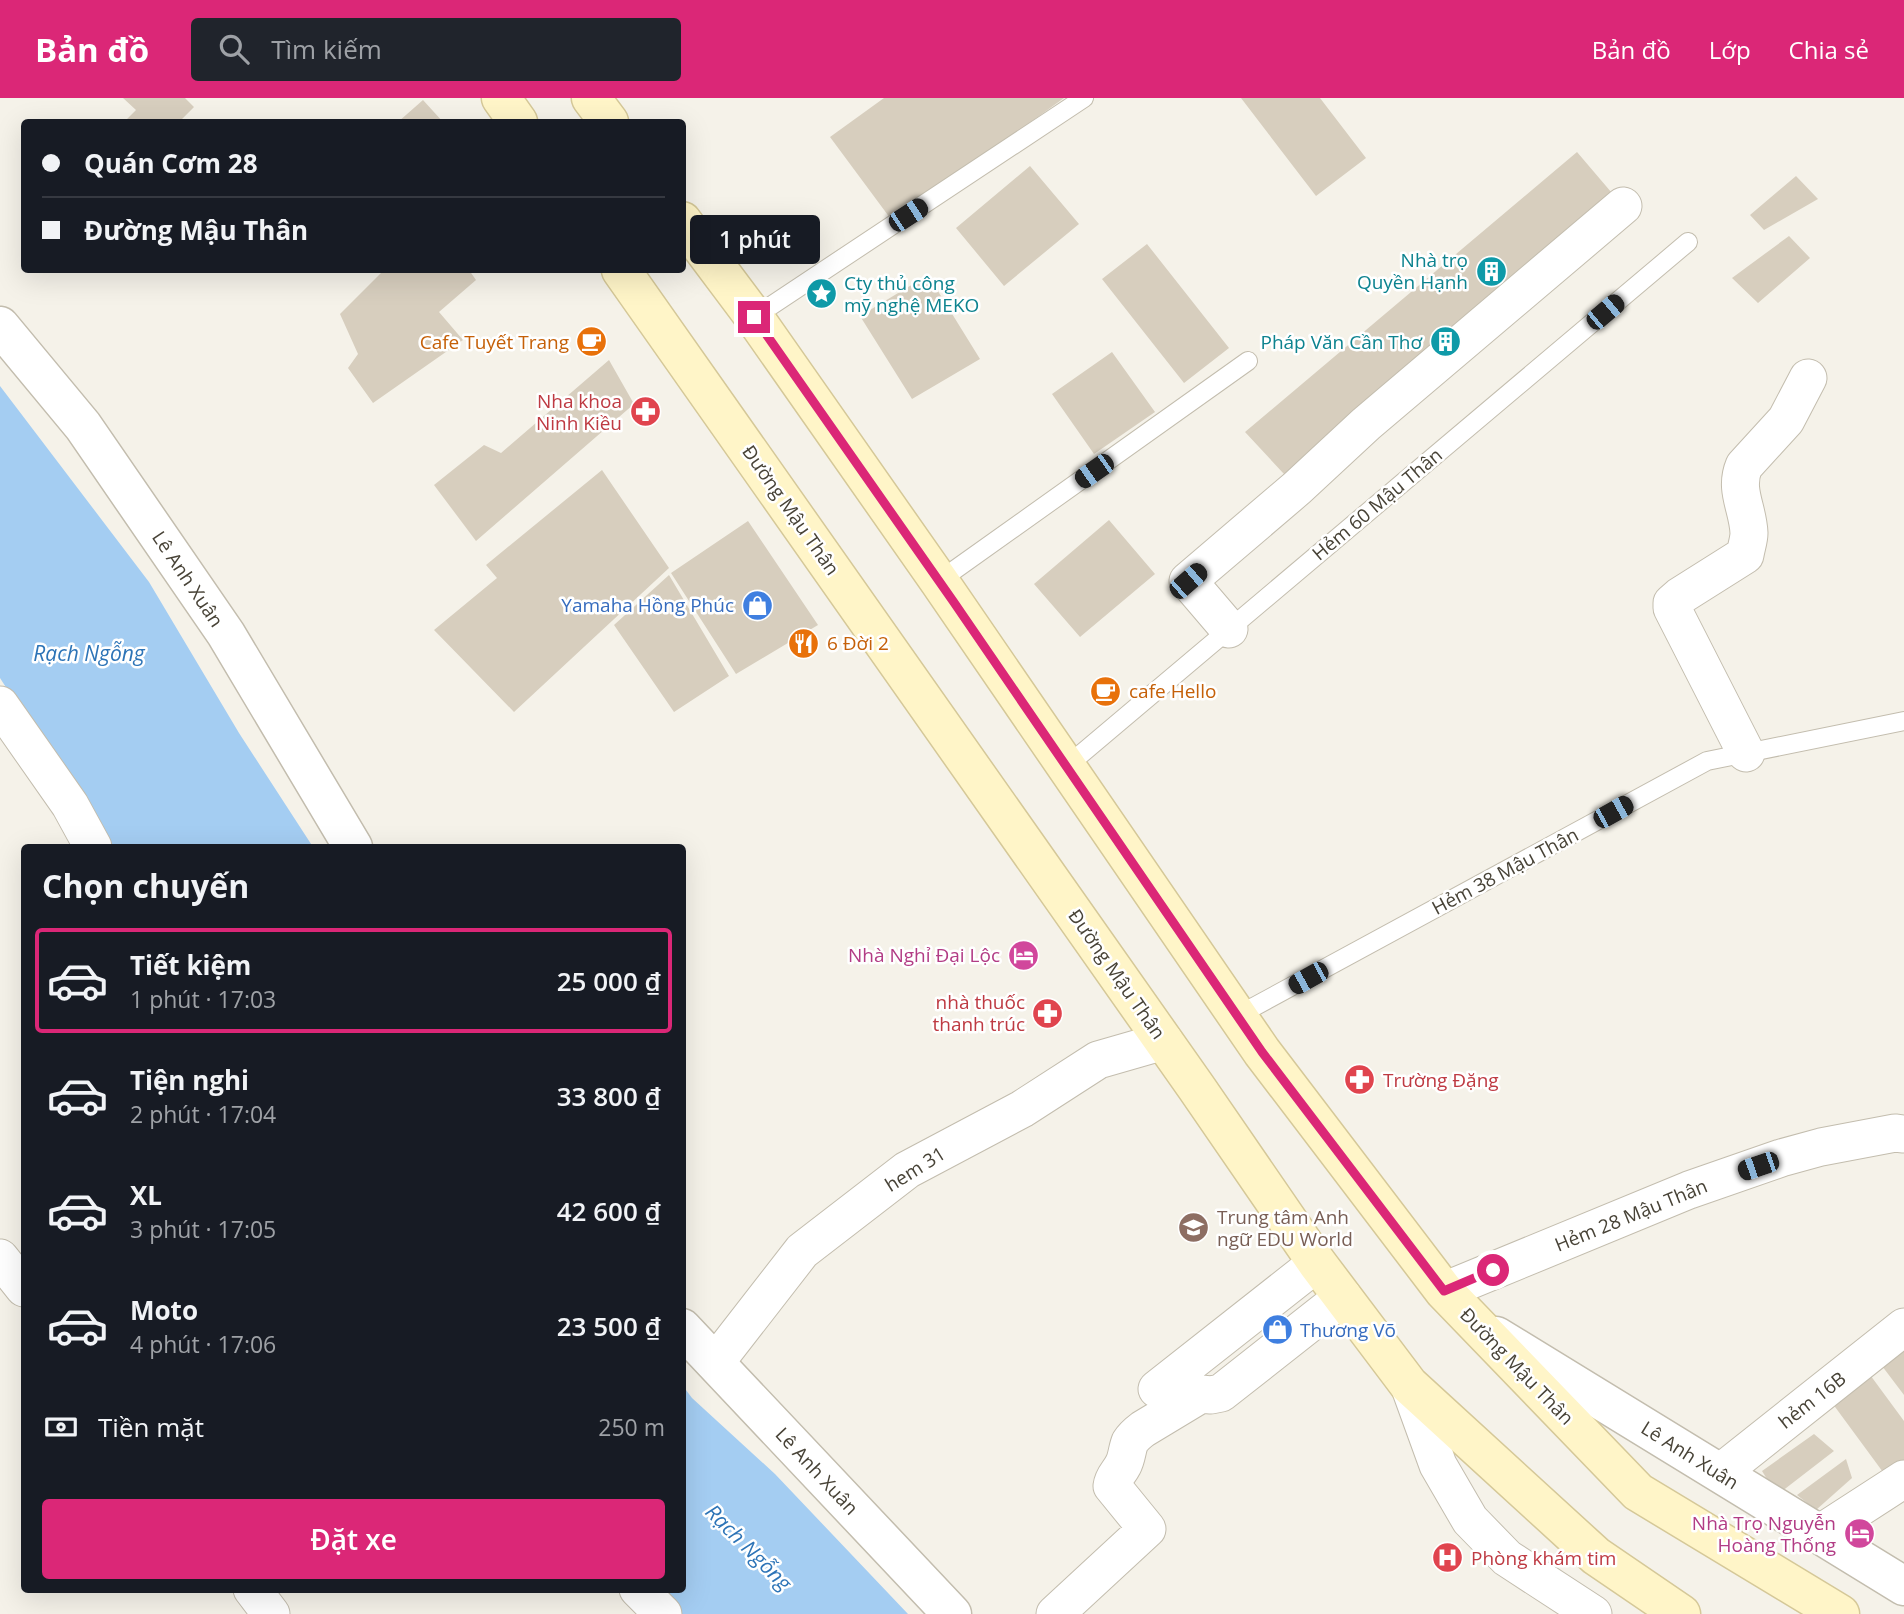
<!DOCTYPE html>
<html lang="vi">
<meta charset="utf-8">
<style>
:root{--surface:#171b24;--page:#20242c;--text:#f1f3f6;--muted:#9ea1a6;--line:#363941;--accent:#db2777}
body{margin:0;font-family:"Open Sans",sans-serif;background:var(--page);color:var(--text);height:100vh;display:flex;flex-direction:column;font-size:26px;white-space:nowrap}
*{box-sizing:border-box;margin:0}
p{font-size:23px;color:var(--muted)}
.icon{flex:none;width:38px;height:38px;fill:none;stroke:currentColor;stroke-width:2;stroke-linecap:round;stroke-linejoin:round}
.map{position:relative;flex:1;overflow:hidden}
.sheet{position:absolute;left:21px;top:746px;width:665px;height:749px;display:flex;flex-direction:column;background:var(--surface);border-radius:7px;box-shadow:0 7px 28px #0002}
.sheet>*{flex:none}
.banner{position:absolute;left:21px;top:21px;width:665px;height:154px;border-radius:7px;box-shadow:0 7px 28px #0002;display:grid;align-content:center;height:154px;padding:0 21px;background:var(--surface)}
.end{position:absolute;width:32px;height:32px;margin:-16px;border:9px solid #db2777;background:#fff;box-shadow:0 0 0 4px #fff}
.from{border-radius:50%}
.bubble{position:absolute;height:49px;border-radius:7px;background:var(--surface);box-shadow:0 7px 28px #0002;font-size:23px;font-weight:600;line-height:49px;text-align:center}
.car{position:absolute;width:21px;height:42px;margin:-21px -10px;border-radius:9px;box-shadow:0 0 5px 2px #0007;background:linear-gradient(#222 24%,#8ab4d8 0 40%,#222 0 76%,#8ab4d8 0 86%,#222 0)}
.banner b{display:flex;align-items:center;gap:24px;height:66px;font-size:26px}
.banner b+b{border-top:2px solid var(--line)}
.banner i{width:18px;height:18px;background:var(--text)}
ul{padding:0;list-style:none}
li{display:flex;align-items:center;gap:21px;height:105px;margin:0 14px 10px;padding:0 7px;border:4px solid transparent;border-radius:7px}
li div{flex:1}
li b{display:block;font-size:26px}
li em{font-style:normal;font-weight:600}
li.selected{border-color:var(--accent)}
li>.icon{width:63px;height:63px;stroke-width:1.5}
h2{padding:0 21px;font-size:32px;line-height:84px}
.pay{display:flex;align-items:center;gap:18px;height:77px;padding:0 21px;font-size:26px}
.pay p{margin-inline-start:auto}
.cta{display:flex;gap:14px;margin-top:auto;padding:14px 21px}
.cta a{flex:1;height:80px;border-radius:7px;background:var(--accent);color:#fff;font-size:28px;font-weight:600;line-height:80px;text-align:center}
header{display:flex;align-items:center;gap:42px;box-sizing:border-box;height:98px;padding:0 35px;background:var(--accent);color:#fff}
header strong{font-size:33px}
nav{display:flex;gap:38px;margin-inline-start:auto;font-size:24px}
.search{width:490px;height:63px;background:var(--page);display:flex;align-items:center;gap:18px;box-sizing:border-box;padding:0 24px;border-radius:7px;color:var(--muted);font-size:26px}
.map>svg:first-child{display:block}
.water{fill:#a4cdf2}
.building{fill:#d7cebe}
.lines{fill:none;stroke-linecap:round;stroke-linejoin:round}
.service-casing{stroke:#c3bdae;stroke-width:20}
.minor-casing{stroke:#c3bdae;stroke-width:39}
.tertiary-casing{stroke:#c3bdae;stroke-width:41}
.secondary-casing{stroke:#d5c898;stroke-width:41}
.service{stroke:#fff;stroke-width:18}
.minor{stroke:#fff;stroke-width:37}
.tertiary{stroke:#fff;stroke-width:38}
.secondary{stroke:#fff5c8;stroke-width:38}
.route{stroke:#db2777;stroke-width:9}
.labels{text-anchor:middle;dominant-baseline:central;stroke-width:5;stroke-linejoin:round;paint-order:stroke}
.culture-label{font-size:19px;fill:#0d838f;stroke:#fff;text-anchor:end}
.food-label{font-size:19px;fill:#c56008;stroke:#fff;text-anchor:start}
.health-label{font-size:19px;fill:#be3a42;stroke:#fff;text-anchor:end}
.street-label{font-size:19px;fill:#484337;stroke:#fff}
.shop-label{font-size:19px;fill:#366cbe;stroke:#fff;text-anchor:end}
.hotel-label{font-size:19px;fill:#b23c85;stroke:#fff;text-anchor:end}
.education-label{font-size:19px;fill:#785e54;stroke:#fff;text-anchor:start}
.water-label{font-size:21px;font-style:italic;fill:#2d74b7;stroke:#fff}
</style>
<header>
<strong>Bản đồ</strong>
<div class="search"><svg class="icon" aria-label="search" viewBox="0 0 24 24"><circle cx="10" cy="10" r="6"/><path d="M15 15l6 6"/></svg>Tìm kiếm</div>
<nav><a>Bản đồ</a><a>Lớp</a><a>Chia sẻ</a></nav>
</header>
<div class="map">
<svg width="1904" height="1516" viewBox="0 0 1904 1516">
<rect width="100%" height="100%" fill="#f5f2e9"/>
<path class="water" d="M0,288l149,196 90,151 74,114h-205l-108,-169z
M683,1288l9,12 83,76 133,140h-239l-25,-25h38z"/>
<path class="building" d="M123,0h62l9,9 -15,15h-48l-4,-3 9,-9z
M884,0h180l-171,124 -63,-85z
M1241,0h79l46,60 -50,38z
M423,2l20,22h-45z
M1577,54l46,54 -326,282 -52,-56z
M1030,68l49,58 -75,62 -48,-58z
M1796,78l22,23 -54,31 -14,-15z
M1789,138l21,22 -52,45 -26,-25z
M1147,146l82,104 -45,35 -82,-104z
M384,172h85l7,10 -37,32 24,28 -90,63 -25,-35 10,-14 -18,-40z
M928,177l52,84 -68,40 -52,-83z
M1112,254l43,60 -61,42 -42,-60z
M609,262l25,44 -158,137 -42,-56 50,-40 17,8z
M602,372l67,98 -155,144 -80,-82 63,-52 -11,-13z
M1109,422l46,54 -75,63 -46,-53z
M748,423l70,104 -82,49 -65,-101z
M669,477l60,101 -55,36 -60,-87z
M1904,1246v51l-25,-33z
M1865,1270l39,53v53l-13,9 -64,-87z
M1814,1336l20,17 -57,44 -15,-24z
M1846,1361l6,19 -36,32 -19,-15z"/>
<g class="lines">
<defs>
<path id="service" d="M754,219l330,-219
M939,483l309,-220
M1067,668l621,-524
M1237,918l470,-255 197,-40"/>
<path id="minor" d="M1229,531l-41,-48 109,-93 69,-64 257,-218
M0,607l70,100 23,42
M1746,655l-74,-145v-5l8,-7 65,-41c1,-7 4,-15 4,-22 -1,-25 -15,-43 -5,-67l42,-46 22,-42
M0,1160l24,30
M1444,1193l245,-101 92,-32 40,-11 74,-14 9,1
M715,1265l87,-112 105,-81 115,-61 76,-49 66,-19
M1409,1287l29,80 32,55 37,38 86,56
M1157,1291l160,-126
M1720,1375l184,-146
M1819,1436l85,-55
M252,1491l19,25
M638,1491l25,25
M1055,1516l92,-85 -35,-43c1,-9 7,-13 11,-21 4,-7 4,-16 7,-23 3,-5 9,-10 13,-13l58,-35 10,1 10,-2 122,-96"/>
<path id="tertiary" d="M0,228l83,100 143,208 127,213
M682,1230l270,286
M1496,1238l408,250"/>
<path id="secondary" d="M501,0l17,24
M591,0l18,24
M682,123l72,96 185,264 323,471 182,239 194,201 202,122
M621,172l575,817 121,176 92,122 187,171 85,58"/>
</defs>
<use href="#service" class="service-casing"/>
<use href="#minor" class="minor-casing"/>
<use href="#tertiary" class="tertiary-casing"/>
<use href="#secondary" class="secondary-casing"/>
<use href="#service" class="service"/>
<use href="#minor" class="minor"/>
<use href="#tertiary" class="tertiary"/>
<use href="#secondary" class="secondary"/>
</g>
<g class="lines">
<path class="route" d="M754,219l199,284 309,451 182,239 49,-21"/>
</g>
<defs>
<symbol id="building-disc" viewBox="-11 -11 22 22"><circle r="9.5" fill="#0f9aa8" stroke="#fff"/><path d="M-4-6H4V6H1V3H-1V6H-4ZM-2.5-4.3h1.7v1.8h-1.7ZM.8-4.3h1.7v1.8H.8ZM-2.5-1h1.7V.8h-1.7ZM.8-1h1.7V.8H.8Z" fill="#fff"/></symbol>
<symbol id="sight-disc" viewBox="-11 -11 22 22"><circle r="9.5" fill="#0f9aa8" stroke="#fff"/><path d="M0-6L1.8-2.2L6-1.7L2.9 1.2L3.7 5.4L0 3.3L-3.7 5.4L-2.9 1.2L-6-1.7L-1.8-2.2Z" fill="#fff"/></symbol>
<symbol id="cafe-disc" viewBox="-11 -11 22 22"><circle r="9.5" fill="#e8710a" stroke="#fff"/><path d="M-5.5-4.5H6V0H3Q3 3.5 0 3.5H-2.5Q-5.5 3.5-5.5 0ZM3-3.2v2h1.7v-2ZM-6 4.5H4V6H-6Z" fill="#fff"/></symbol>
<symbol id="pharmacy-disc" viewBox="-11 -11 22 22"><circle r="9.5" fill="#e0444e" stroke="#fff"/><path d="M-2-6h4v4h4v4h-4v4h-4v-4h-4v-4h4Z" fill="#fff"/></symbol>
<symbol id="shop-disc" viewBox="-11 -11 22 22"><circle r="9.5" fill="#3f7fe0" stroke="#fff"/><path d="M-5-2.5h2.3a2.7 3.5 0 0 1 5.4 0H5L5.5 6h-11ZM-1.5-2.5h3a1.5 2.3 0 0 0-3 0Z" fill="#fff"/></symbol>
<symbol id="restaurant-disc" viewBox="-11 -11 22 22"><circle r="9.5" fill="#e8710a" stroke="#fff"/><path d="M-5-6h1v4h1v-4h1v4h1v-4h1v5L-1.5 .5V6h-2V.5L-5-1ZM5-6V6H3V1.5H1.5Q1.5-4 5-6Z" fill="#fff"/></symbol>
<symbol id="hotel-disc" viewBox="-11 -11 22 22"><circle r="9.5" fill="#d1479c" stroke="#fff"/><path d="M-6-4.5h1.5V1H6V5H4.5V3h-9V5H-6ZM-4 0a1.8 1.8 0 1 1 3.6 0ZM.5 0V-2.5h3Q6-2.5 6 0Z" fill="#fff"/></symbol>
<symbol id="school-disc" viewBox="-11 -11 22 22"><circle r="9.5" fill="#8d6e63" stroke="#fff"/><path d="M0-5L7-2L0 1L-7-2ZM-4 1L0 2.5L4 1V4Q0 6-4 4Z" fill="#fff"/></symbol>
<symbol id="hospital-disc" viewBox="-11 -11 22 22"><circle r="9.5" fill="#e0444e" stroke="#fff"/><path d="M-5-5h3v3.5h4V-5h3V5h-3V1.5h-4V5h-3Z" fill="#fff"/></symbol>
</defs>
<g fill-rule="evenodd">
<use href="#building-disc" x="1474" y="156" width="35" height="35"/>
<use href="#sight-disc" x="804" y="178" width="35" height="35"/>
<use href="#cafe-disc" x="574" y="226" width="35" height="35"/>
<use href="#building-disc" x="1428" y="226" width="35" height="35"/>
<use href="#pharmacy-disc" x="628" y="296" width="35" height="35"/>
<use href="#shop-disc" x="740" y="490" width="35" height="35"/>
<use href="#restaurant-disc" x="786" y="528" width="35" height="35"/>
<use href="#cafe-disc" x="1088" y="576" width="35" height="35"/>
<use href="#hotel-disc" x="1006" y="840" width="35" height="35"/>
<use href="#pharmacy-disc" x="1030" y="898" width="35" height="35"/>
<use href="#pharmacy-disc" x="1342" y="964" width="35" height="35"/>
<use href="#school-disc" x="1176" y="1112" width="35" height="35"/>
<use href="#shop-disc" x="1260" y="1214" width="35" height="35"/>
<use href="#hotel-disc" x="1842" y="1418" width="35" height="35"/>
<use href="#hospital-disc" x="1430" y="1442" width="35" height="35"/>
</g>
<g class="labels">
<g class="culture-label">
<text x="1468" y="162">Nhà trọ<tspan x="1468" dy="22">Quyền Hạnh</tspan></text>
<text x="844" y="185" text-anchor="start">Cty thủ công<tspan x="844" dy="22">mỹ nghệ MEKO</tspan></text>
<text x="1422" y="244">Pháp Văn Cần Thơ</text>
</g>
<g class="food-label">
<text x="569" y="244" text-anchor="end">Cafe Tuyết Trang</text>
<text x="827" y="545">6 Đời 2</text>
<text x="1129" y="593">cafe Hello</text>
</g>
<g class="health-label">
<text x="622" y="303">Nha khoa<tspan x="622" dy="22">Ninh Kiều</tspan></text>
<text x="1025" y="904">nhà thuốc<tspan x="1025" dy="22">thanh trúc</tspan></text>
<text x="1383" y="982" text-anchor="start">Trường Đặng</text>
<text x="1471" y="1460" text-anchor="start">Phòng khám tim</text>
</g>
<g class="street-label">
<text transform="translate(1377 406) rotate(-40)">Hẻm 60 Mậu Thân</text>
<text transform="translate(791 412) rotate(55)">Đường Mậu Thân</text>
<text transform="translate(188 481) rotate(56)">Lê Anh Xuân</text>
<text transform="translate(1505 773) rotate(-28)">Hẻm 38 Mậu Thân</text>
<text transform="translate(1117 876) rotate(55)">Đường Mậu Thân</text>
<text transform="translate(915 1071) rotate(-32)">hem 31</text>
<text transform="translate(1631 1117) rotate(-22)">Hẻm 28 Mậu Thân</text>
<text transform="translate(1517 1268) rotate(46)">Đường Mậu Thân</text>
<text transform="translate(1812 1302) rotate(-38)">hẻm 16B</text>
<text transform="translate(1690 1357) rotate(32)">Lê Anh Xuân</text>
<text transform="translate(817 1373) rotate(47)">Lê Anh Xuân</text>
</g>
<g class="shop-label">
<text x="734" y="507">Yamaha Hồng Phúc</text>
<text x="1300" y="1232" text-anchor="start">Thương Võ</text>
</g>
<g class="hotel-label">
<text x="1000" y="857">Nhà Nghỉ Đại Lộc</text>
<text x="1836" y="1425">Nhà Trọ Nguyễn<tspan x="1836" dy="22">Hoàng Thống</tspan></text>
</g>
<g class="education-label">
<text x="1217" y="1119">Trung tâm Anh<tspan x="1217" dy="22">ngữ EDU World</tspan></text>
</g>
<g class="water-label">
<text x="89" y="555">Rạch Ngỗng</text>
<text transform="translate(749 1449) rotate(45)">Rạch Ngỗng</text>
</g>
</g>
</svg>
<i class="end from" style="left:1493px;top:1172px"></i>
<i class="end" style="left:754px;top:219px"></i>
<div class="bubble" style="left:690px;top:117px;width:130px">1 phút</div>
<i class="car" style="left:908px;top:117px;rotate:57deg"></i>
<i class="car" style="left:1605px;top:214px;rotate:50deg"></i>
<i class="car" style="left:1094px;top:373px;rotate:235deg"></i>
<i class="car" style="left:1188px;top:483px;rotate:49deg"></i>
<i class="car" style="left:1613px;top:714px;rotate:61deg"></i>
<i class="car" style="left:1308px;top:880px;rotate:241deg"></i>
<i class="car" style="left:1758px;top:1068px;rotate:251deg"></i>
<div class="banner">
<b><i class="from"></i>Quán Cơm 28</b>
<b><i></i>Đường Mậu Thân</b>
</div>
<section class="sheet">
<h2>Chọn chuyến</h2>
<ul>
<li class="selected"><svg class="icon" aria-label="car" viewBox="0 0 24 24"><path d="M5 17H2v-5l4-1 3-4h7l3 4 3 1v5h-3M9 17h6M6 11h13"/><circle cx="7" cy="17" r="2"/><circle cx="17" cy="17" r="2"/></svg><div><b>Tiết kiệm</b><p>1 phút · 17:03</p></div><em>25 000 ₫</em></li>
<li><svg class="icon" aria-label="car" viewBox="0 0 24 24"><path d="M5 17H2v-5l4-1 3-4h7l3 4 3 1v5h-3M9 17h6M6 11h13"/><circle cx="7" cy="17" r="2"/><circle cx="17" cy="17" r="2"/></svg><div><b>Tiện nghi</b><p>2 phút · 17:04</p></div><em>33 800 ₫</em></li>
<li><svg class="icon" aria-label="car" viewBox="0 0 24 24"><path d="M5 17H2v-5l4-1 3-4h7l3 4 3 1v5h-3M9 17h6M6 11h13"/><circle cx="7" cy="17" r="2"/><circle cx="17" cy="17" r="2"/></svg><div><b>XL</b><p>3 phút · 17:05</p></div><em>42 600 ₫</em></li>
<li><svg class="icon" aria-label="car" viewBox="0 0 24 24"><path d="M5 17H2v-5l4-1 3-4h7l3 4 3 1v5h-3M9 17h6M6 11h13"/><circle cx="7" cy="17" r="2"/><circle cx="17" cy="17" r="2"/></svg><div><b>Moto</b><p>4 phút · 17:06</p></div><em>23 500 ₫</em></li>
</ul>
<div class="pay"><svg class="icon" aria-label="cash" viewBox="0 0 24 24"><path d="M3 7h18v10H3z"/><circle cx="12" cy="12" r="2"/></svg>Tiền mặt<p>250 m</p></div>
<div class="cta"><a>Đặt xe</a></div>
</section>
</div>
